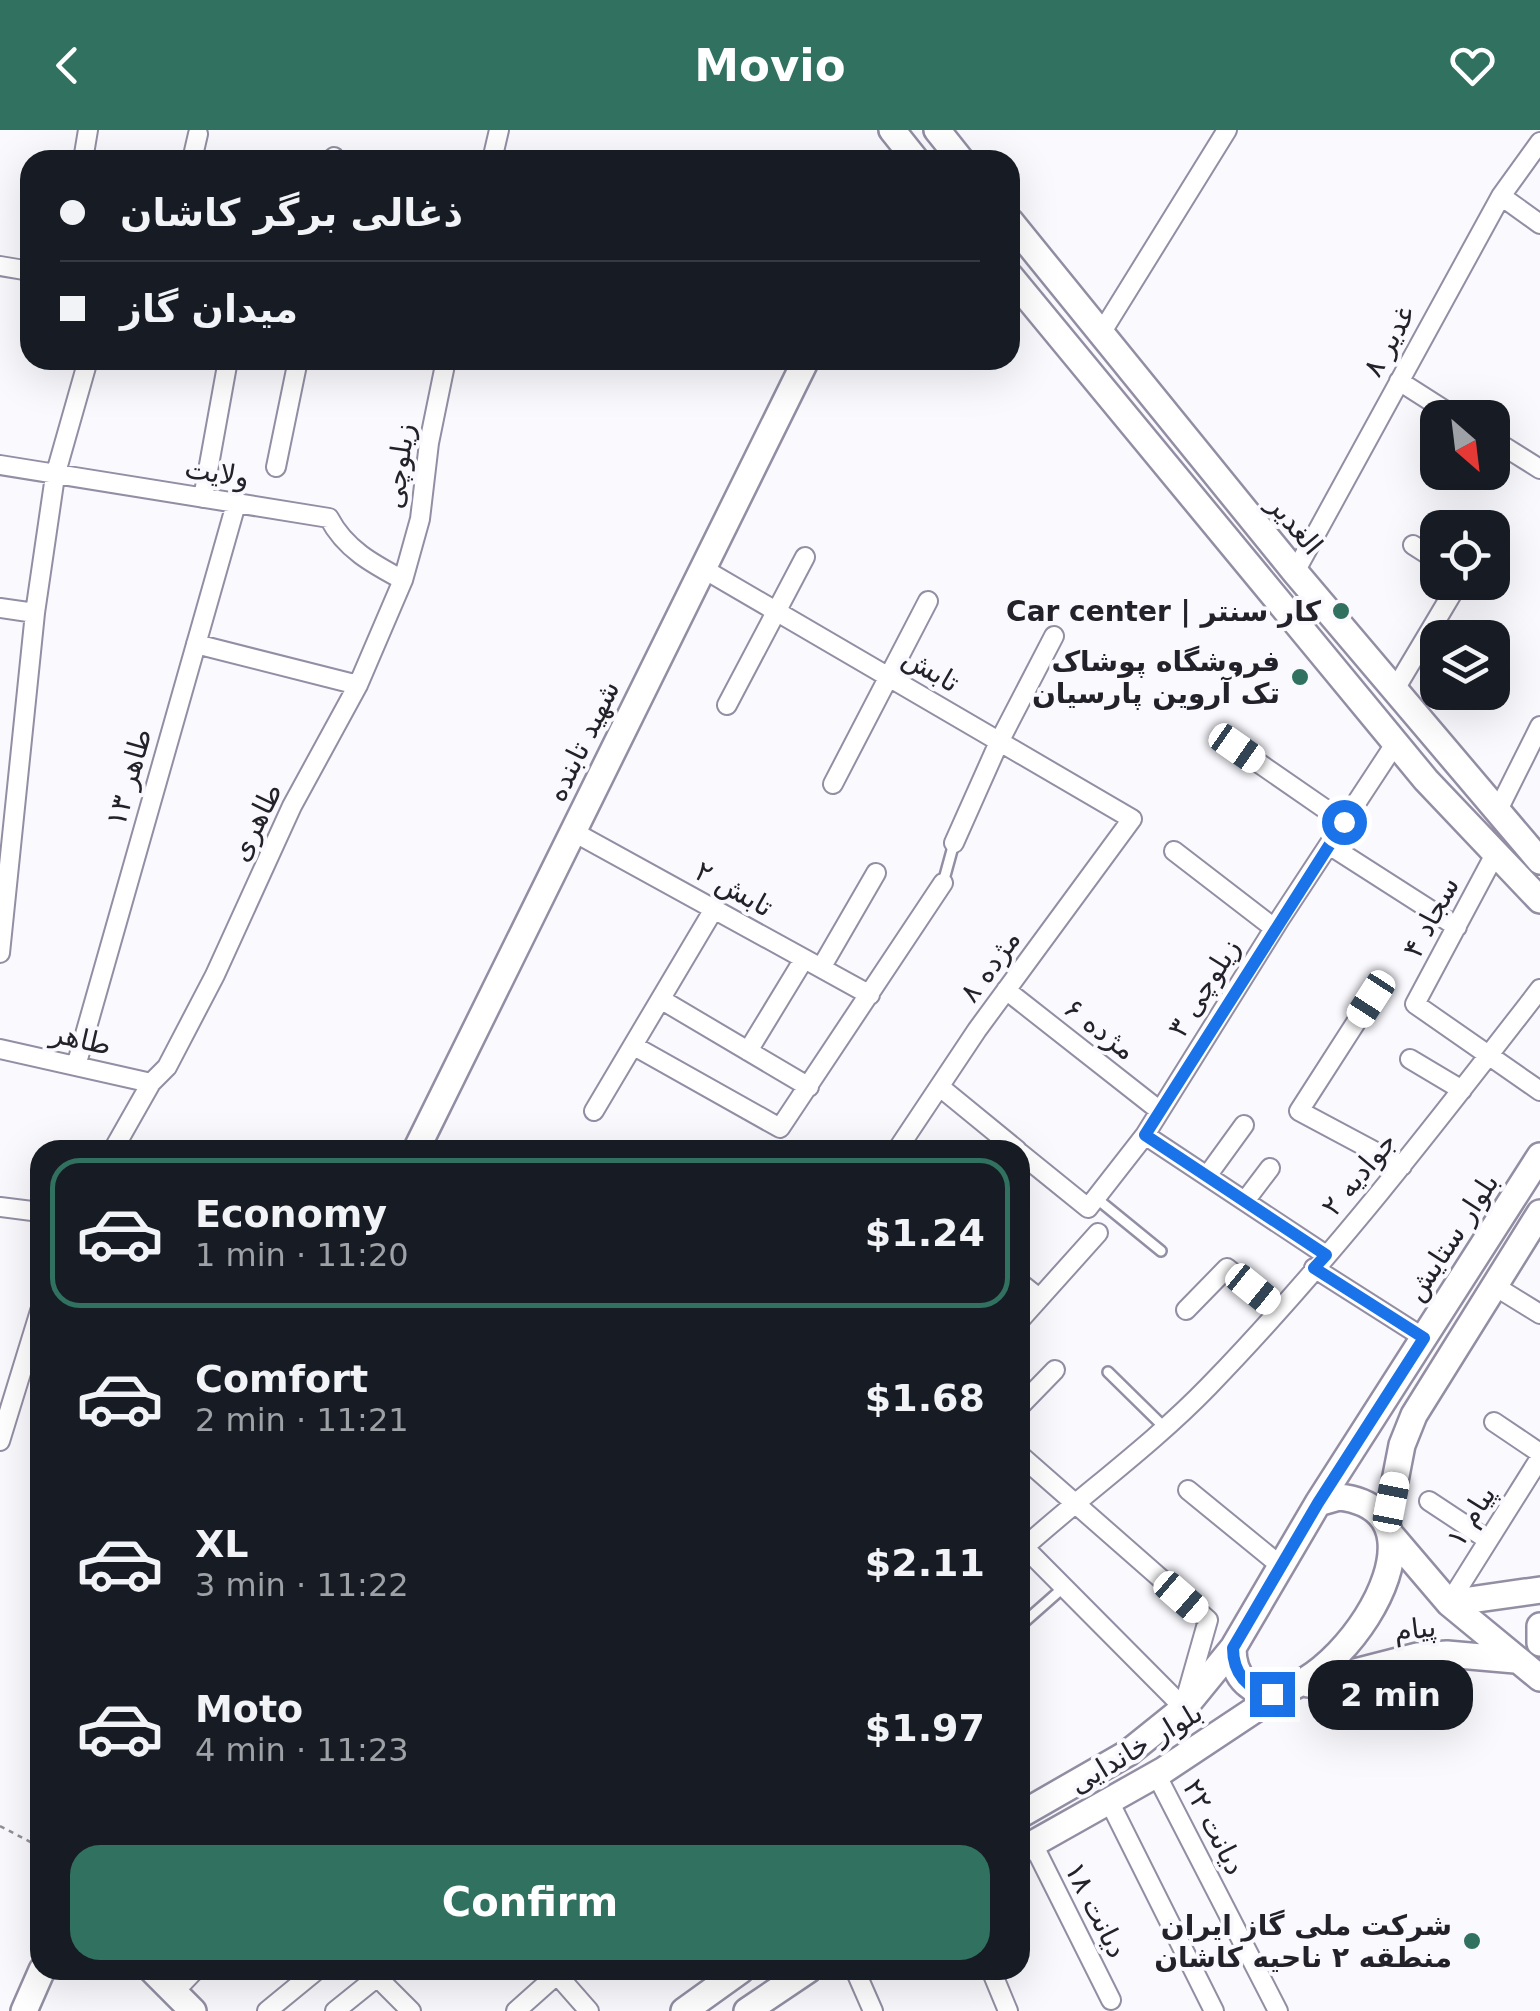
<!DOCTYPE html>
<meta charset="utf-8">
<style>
:root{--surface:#171b24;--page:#20242c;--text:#f1f3f6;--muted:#9ea1a6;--line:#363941;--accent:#317160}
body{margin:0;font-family:"DejaVu Sans","Noto Naskh Arabic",sans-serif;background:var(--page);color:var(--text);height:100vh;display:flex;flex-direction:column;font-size:38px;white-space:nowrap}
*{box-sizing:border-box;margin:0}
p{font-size:32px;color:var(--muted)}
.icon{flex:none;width:55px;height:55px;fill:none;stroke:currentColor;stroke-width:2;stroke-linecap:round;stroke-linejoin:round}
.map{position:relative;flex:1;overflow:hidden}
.details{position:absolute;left:30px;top:1010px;width:1000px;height:840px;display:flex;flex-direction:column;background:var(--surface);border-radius:30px;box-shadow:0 10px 40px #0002}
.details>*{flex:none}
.guide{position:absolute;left:20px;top:20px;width:1000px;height:220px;border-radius:30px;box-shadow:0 10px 40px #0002;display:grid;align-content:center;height:220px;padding:0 40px;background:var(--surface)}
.needle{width:65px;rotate:152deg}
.fabs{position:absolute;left:1420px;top:270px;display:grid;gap:20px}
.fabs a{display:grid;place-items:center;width:90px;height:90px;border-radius:20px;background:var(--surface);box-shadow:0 10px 40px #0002;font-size:50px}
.end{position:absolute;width:45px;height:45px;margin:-22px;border:12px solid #1a73e8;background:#fff;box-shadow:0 0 0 5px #fff}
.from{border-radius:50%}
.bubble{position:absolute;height:70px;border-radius:30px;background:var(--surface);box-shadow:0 10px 40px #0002;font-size:32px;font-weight:600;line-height:70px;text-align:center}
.car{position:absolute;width:30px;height:60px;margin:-30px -15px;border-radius:12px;box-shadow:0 0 8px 2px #0007;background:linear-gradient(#fff 24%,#345 0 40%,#fff 0 76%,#345 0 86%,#fff 0)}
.guide b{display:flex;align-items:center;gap:35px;height:95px;font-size:38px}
.guide b+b{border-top:2px solid var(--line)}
.guide i{width:25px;height:25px;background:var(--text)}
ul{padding:18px 0 0;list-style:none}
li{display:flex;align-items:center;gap:30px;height:150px;margin:0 20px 15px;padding:0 20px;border:5px solid transparent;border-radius:30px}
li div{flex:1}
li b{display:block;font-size:38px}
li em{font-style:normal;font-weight:600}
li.on{border-color:var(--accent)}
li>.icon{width:90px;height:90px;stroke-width:1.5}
.cta{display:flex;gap:20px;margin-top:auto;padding:20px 40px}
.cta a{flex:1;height:115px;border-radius:30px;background:var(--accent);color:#fff;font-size:40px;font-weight:600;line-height:115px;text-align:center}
header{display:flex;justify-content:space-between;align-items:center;height:130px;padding:0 40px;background:var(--accent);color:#fff;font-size:45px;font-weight:600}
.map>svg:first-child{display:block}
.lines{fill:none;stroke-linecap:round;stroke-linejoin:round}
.lane-casing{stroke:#938ea3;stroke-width:14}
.street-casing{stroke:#938ea3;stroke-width:22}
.secondary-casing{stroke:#938ea3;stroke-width:30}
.path{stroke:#929097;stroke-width:2.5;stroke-dasharray:5 5;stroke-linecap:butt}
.lane{stroke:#fff;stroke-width:9}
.street{stroke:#fff;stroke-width:18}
.secondary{stroke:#fff;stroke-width:25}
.route{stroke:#1a73e8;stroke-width:12}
.poi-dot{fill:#317160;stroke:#faf9fe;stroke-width:4}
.labels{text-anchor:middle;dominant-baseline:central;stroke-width:8;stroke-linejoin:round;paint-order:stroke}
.street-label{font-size:28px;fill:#232129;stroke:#faf9fe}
.poi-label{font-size:28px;font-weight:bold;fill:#232129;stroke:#faf9fe;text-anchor:end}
</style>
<header><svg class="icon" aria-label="back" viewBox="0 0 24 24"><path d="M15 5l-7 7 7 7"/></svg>Movio<svg class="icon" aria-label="heart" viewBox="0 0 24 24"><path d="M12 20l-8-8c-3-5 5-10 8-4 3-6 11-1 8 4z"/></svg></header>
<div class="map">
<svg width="1540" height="1881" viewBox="0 0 1540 1881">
<rect width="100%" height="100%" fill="#faf9fe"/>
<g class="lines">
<defs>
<path id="lane" d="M943,753l11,-40
M1096,1068l65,53
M1108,1242l57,56
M1021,1495l43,-38"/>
<path id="street" d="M83,30l5,-30
M192,30l6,-26
M333,30l1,-3
M492,30l7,-30
M1501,66l39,28
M0,136l30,5
M1100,205l127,-205
M1399,251l58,37
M1492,309l48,30
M0,335l329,53c16,31 44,46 74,62
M276,337l22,-107
M203,368l25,-138
M1413,415l25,16
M702,438l430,251 -155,211 -80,120
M1295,442l206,-376 39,-54
M0,478l35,5
M196,514l162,41
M1394,561l65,-109
M727,575l78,-148
M1237,618l107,74
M833,654l95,-183
M1497,682l43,-86
M572,701l298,164
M954,713l45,-101 55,-106
M1329,715l128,82
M1174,721l100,77
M1494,726l-79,148 125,87
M0,823l35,-340 20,-137 33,-116
M821,838l55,-95
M1006,860l154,121
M1371,869l-72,112 103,55
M662,870l147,87
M634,916l146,82 163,-245
M0,919l151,34
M748,921l56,-92
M1410,929l52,31
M76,936l160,-562
M940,957l77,63
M594,981l120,-202
M1145,1005l181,120
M113,1020l38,-67 16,-16 48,-92 77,-169 66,-121 45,-105 17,-61 9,-76 17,-83
M1020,1023l68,55 57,-73 135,-216 115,-175
M1207,1046l37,-51
M1245,1071l25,-33
M0,1077l40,5
M1314,1138l110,70
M1020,1153l19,15
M1493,1155l47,29
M1186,1180l41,-42 52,42
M1020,1190l78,-87
M1020,1276l35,-36
M1494,1292l46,31
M0,1311l40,-130
M1020,1325l188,165 -23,81
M1188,1360l93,76
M1429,1371l59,39
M1024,1417l160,161
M1020,1421c62,-56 131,-105 189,-165 120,-124 226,-261 331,-397
M1449,1473l91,-145
M1156,1644l122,237
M1109,1671l105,210
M1033,1714l78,156
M553,1840l36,41
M855,1840l18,41
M991,1840l17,41
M377,1847l34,34
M174,1862l21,-22
M267,1881l50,-41
M335,1881l51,-41
M516,1881l46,-41"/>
<path id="secondary" d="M892,0l24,30
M937,0l24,30
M1010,91l285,351 245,289
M1010,146l416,504 114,120
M416,1020l390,-790
M1339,1367c137,15 -32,243 -93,186 -10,-9 -13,-21 -13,-35l85,-145z
M1318,1373l222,-347
M1387,1392l15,-77 12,-30 126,-202
M1391,1405l58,68 91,75
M1449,1473l91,-13
M1540,1496v17
M1308,1554l109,-28 30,-2 68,6
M1020,1685l108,-62 56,-45 49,-60
M1020,1721l144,-81 116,-77
M152,1840l41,41
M24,1881l18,-41
M684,1881l57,-41
M747,1881l61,-41"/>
</defs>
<use href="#lane" class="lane-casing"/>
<use href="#street" class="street-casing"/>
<use href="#secondary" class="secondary-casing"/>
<path class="path" d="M0,1696l40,21"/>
<use href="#lane" class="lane"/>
<use href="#street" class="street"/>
<use href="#secondary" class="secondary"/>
</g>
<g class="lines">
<path class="route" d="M1272,1564c-25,-4 -39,-21 -39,-46l85,-145 106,-165 -110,-70 12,-13 -181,-120 199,-313"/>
</g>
<g class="poi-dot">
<circle cx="1341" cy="481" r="10"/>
<circle cx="1300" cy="547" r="10"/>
<circle cx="1472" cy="1811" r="10"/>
</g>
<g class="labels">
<g class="street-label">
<text transform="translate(1389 211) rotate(-61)">غدیر ۸</text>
<text transform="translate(399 336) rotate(-82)">زیلوچی</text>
<text transform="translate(217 343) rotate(9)">ولایت</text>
<text transform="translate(1295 395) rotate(50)">الغدیر</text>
<text transform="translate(931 540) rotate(30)">تابش</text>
<text transform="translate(583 611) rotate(-64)">شهید تابنده</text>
<text transform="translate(129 647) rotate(-74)">طاهر ۱۳</text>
<text transform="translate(256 692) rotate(-64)">طاهری</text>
<text transform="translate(734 759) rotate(29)">تابش ۲</text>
<text transform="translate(1431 787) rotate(-62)">سجاد ۴</text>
<text transform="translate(990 836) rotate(-54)">مژده ۸</text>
<text transform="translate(1204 858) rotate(-58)">زیلوچی ۳</text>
<text transform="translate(1100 899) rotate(38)">مژده ۶</text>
<text transform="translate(81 909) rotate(13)">طاهر</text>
<text transform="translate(1359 1044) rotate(-50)">جوادیه ۲</text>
<text transform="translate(1452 1107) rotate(-57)">بلوار ستایش</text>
<text transform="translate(1471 1386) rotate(-58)">پیام ۱</text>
<text transform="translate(1415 1499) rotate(-7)">پیام</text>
<text transform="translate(1136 1618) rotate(-31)">بلوار خاندایی</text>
<text transform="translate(1214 1697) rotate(63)">دیانت ۲۲</text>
<text transform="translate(1096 1780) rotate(63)">دیانت ۱۸</text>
</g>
<g class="poi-label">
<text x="1321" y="481">Car center | کار سنتر</text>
<text x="1280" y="531">فروشگاه پوشاک<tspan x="1280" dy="32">تک آروین پارسیان</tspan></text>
<text x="1452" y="1795">شرکت ملی گاز ایران<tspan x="1452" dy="32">منطقه ۲ ناحیه کاشان</tspan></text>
</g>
</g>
</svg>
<div class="fabs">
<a><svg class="needle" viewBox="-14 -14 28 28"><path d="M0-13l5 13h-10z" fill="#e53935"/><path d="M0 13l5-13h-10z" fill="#9ea1a6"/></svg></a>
<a><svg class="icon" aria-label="locate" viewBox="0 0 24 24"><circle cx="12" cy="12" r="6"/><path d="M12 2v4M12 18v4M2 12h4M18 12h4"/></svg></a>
<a><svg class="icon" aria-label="layers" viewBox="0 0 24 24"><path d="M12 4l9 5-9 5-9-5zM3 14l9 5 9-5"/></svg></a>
</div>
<i class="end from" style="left:1344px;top:692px"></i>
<i class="end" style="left:1272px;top:1564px"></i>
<div class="bubble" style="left:1308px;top:1530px;width:165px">2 min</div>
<i class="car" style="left:1237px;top:618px;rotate:125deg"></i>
<i class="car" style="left:1371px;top:869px;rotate:213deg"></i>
<i class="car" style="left:1253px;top:1159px;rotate:129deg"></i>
<i class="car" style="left:1391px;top:1372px;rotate:11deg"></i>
<i class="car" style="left:1181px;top:1467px;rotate:131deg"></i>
<div class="guide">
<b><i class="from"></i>ذغالی برگر کاشان</b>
<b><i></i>میدان گاز</b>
</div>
<section class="details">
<ul>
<li class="on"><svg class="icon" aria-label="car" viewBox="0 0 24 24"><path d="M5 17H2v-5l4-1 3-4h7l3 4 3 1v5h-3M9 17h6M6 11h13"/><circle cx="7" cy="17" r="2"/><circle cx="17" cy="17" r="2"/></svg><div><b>Economy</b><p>1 min · 11:20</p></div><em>$1.24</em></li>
<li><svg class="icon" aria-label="car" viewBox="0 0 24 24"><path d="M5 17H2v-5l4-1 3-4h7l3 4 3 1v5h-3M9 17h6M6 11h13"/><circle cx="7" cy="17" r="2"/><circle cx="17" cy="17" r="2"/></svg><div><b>Comfort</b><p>2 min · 11:21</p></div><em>$1.68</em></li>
<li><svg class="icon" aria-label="car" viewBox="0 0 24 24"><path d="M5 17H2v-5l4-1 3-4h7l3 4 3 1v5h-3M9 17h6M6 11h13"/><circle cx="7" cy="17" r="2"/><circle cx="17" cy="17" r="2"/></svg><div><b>XL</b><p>3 min · 11:22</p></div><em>$2.11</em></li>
<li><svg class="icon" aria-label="car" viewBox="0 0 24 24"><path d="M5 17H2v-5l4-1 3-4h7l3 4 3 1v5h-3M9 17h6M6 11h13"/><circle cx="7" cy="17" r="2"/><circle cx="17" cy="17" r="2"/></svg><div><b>Moto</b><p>4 min · 11:23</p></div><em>$1.97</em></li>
</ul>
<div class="cta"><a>Confirm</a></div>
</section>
</div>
